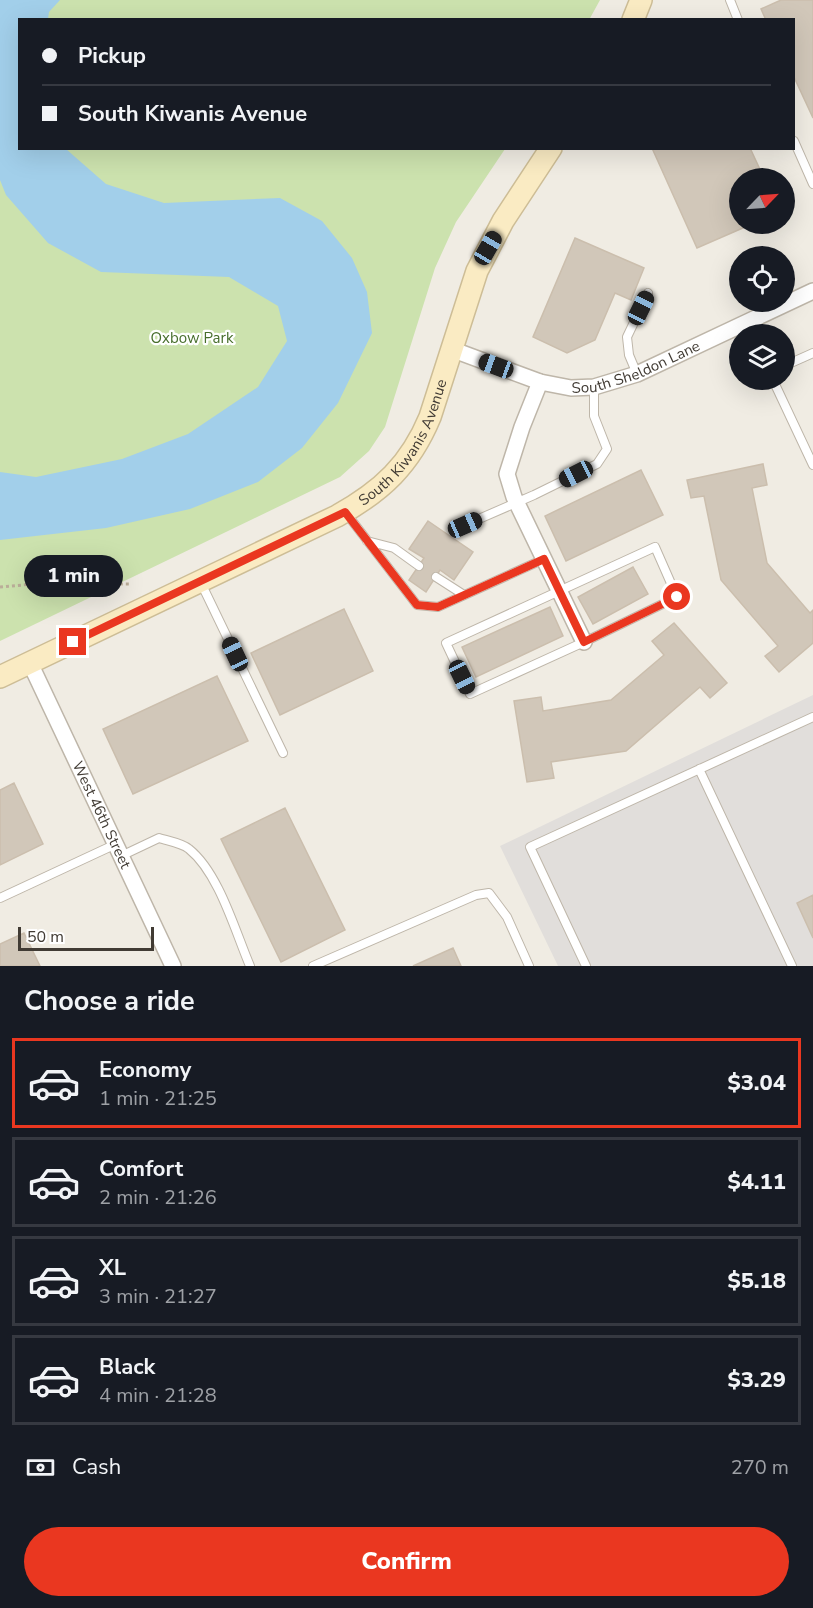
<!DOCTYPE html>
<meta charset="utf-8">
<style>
:root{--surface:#171b24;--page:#242831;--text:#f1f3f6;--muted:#9ea1a6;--line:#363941;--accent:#ea3720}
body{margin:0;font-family:"Nunito Sans",sans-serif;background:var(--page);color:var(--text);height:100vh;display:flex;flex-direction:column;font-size:22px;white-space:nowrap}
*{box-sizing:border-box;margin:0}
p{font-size:20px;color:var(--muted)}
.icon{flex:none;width:33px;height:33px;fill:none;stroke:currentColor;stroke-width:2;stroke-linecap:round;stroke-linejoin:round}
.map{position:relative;height:966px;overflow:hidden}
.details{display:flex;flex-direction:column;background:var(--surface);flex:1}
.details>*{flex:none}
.hud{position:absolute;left:18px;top:18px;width:777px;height:132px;border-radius:0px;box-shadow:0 6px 24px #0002;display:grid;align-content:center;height:132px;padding:0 24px;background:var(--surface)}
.needle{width:39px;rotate:65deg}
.buttons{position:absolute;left:729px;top:168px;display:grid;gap:12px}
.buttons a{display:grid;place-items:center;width:66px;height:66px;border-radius:50%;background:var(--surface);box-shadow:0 6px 24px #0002;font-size:30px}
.scale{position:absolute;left:18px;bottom:15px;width:136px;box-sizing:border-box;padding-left:6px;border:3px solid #413b34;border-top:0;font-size:16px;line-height:21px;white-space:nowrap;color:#413b34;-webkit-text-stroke:4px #fff;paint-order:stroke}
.end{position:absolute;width:27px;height:27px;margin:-14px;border:8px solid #ea3720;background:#fff;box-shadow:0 0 0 3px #fff}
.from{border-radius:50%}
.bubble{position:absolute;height:42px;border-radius:21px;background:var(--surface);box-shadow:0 6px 24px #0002;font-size:20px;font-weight:800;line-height:42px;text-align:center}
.car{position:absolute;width:18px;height:36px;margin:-18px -9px;border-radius:8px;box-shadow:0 0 4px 2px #0007;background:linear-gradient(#222 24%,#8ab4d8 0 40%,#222 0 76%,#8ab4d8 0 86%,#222 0)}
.hud b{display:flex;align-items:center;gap:21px;height:57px;font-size:22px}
.hud b+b{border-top:2px solid var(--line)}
.hud i{width:15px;height:15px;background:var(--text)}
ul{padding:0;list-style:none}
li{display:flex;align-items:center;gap:18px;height:90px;margin:0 12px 9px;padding:0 12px;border:3px solid var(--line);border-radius:0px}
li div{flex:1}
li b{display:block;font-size:22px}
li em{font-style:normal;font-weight:800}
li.active{border-color:var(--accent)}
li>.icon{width:54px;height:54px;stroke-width:1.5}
h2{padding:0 24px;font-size:27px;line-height:72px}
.pay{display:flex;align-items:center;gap:15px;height:66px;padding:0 24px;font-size:22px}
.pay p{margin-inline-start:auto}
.button{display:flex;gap:12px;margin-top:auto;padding:12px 24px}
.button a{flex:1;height:69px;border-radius:36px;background:var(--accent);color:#fff;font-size:24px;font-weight:800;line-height:69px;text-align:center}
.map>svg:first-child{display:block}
.green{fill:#cce2ae}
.parking{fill:#e1dedb}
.water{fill:#a2cfea}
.building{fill:#d1c7b9;stroke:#cbbead;stroke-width:1.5}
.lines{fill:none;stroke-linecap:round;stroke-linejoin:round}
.lane-casing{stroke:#beb6a9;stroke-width:10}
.street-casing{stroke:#beb6a9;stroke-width:18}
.secondary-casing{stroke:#cdbd96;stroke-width:24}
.path{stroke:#bbae99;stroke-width:3;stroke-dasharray:3 3;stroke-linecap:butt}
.lane{stroke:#fff;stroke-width:8}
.street{stroke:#fff;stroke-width:15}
.secondary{stroke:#faebc3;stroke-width:21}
.route{stroke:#ea3720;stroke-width:8}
.labels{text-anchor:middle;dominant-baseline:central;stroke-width:4.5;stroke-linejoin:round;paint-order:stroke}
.park-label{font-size:15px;fill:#476e2c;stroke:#fff}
.street-label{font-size:15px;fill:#413b34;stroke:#fff}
</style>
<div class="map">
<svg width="813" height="966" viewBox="0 0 813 966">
<rect width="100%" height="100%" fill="#f0ece3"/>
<path class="green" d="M0,0h600l-11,20h-569v128l485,1 -49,73 -21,46 -50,159 -16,24 -29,26 -340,164z"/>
<path class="parking" d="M813,695v200l-16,8 16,35v28h-255l-58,-120z"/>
<path class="water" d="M0,0h60l-11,12 -1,7 -28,1v128l46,1 40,35 58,19 116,-5 42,23 30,37 15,34 5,41 -34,70 -36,45 -44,34 -68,27 -84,19 -106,12v-68l36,5 86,-18 66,-25 70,-47 29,-46 -9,-35 -49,-29 -128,-5 -53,-29 -42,-48 -6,-15z"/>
<path class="building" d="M781,0h32v118l-19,-41v-57h-28l-5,-11z
M652,148h98l14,30h-24v46h12l-55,24z
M575,238l69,30 -13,32 -16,-7 -20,47 -28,13 -34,-16z
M763,464l4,21 -15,3 15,75 43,50 3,-3v33l-34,29 -14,-16 13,-10 -57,-66 -17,-84 -13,2 -4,-18z
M641,470l22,45 -97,46 -21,-45z
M428,521l45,31 -19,28 -14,-10 -14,22 -17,-12 15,-22 -15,-9z
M633,567l15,27 -55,30 -15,-27z
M550,607l13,29 -87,41 -14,-30z
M344,609l29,62 -93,44 -29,-62z
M674,623l53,60 -17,15 -10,-11 -74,64 -75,11 3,16 -27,4 -13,-81 27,-4 2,14 68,-11 53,-45 -12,-14z
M217,676l31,65 -115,53 -30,-65z
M14,783l29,61 -43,21v-75z
M285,808l60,122 -64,32 -60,-123z
M813,895v43l-16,-35z
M24,933l16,33h-40v-22z
M453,948l8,18h-48z"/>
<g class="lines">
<defs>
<path id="lane" d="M730,0l8,20
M794,141l19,43
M784,366l29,-13
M637,374l-8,-19 -2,-18 21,-44
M773,380l40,85
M346,513l71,92 21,2 106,-48
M465,525l69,-30 63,-31 10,-15 -13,-33v-29
M367,541l27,7 25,18
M655,547l22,50 -93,45 -114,52 -24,-51z
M436,577l28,18
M201,583l82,170
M699,769l93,197
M121,856l38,-18c9,3 23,5 30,11 30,24 46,82 61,117
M0,898l116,-54
M313,966l163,-71 13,-2 18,24 22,49
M586,966l-56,-119 283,-130"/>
<g id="street">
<path id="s1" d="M451,349l89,33 31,6 23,-1 43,-13 176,-83"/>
<path d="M540,382l-18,45 -15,47 7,23 70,145"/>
<path id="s2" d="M30,663l143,303"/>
</g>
<g id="secondary">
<path d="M633,20l8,-20"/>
<path id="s3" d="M0,677l337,-161c45,-25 73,-51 93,-99l47,-146 26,-50 48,-73"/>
</g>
</defs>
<use href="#lane" class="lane-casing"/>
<use href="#street" class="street-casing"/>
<use href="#secondary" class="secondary-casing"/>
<path class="path" d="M0,587l45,-4 86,1"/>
<use href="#lane" class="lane"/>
<use href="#street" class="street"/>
<use href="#secondary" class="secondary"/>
</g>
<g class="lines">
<path class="route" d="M73,642l272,-130 72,93 21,2 106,-48 40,83 93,-45"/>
</g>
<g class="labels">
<g class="park-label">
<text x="192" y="338">Oxbow Park</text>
</g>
<g class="street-label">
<text stroke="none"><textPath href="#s1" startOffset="195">South Sheldon Lane</textPath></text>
<text stroke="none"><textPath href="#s3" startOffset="476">South Kiwanis Avenue</textPath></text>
<text stroke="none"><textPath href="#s2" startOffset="168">West 46th Street</textPath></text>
</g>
</g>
</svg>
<div class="buttons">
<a><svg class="needle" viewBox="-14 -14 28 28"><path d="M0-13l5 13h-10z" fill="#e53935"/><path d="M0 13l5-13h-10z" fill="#9ea1a6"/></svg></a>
<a><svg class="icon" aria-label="locate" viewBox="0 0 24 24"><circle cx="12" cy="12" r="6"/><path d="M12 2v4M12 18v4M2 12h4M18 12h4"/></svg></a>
<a><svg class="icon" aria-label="layers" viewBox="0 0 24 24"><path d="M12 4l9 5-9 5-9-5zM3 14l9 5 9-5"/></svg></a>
</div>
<div class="scale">50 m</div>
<i class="end from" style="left:677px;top:597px"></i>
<i class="end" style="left:73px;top:642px"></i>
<div class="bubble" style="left:24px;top:555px;width:99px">1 min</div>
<i class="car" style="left:488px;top:248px;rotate:30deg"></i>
<i class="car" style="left:641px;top:308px;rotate:26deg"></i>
<i class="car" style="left:496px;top:366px;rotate:290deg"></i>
<i class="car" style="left:576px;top:474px;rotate:243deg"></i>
<i class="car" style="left:465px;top:525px;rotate:66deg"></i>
<i class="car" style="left:235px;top:654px;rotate:335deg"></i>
<i class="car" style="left:462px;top:677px;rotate:154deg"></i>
<div class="hud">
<b><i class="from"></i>Pickup</b>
<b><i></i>South Kiwanis Avenue</b>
</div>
</div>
<section class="details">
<h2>Choose a ride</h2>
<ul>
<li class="active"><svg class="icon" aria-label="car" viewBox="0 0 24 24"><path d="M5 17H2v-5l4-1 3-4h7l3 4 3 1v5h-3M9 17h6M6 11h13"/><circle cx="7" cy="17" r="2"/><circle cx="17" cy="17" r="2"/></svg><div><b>Economy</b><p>1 min · 21:25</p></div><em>$3.04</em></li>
<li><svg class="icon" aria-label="car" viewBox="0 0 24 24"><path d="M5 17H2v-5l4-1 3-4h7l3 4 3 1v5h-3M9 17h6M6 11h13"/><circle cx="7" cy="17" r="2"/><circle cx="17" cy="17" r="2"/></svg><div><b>Comfort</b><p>2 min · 21:26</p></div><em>$4.11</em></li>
<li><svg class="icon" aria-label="car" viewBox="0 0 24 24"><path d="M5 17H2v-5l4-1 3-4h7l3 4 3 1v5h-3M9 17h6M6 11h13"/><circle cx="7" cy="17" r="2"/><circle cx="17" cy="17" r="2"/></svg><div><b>XL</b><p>3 min · 21:27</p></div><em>$5.18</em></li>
<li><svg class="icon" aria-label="car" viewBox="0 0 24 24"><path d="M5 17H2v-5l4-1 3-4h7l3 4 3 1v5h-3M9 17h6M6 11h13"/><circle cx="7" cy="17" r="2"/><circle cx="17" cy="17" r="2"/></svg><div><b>Black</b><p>4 min · 21:28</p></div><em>$3.29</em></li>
</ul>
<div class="pay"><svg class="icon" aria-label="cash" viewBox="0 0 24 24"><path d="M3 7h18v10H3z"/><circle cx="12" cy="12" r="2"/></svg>Cash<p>270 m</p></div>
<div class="button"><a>Confirm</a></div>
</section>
